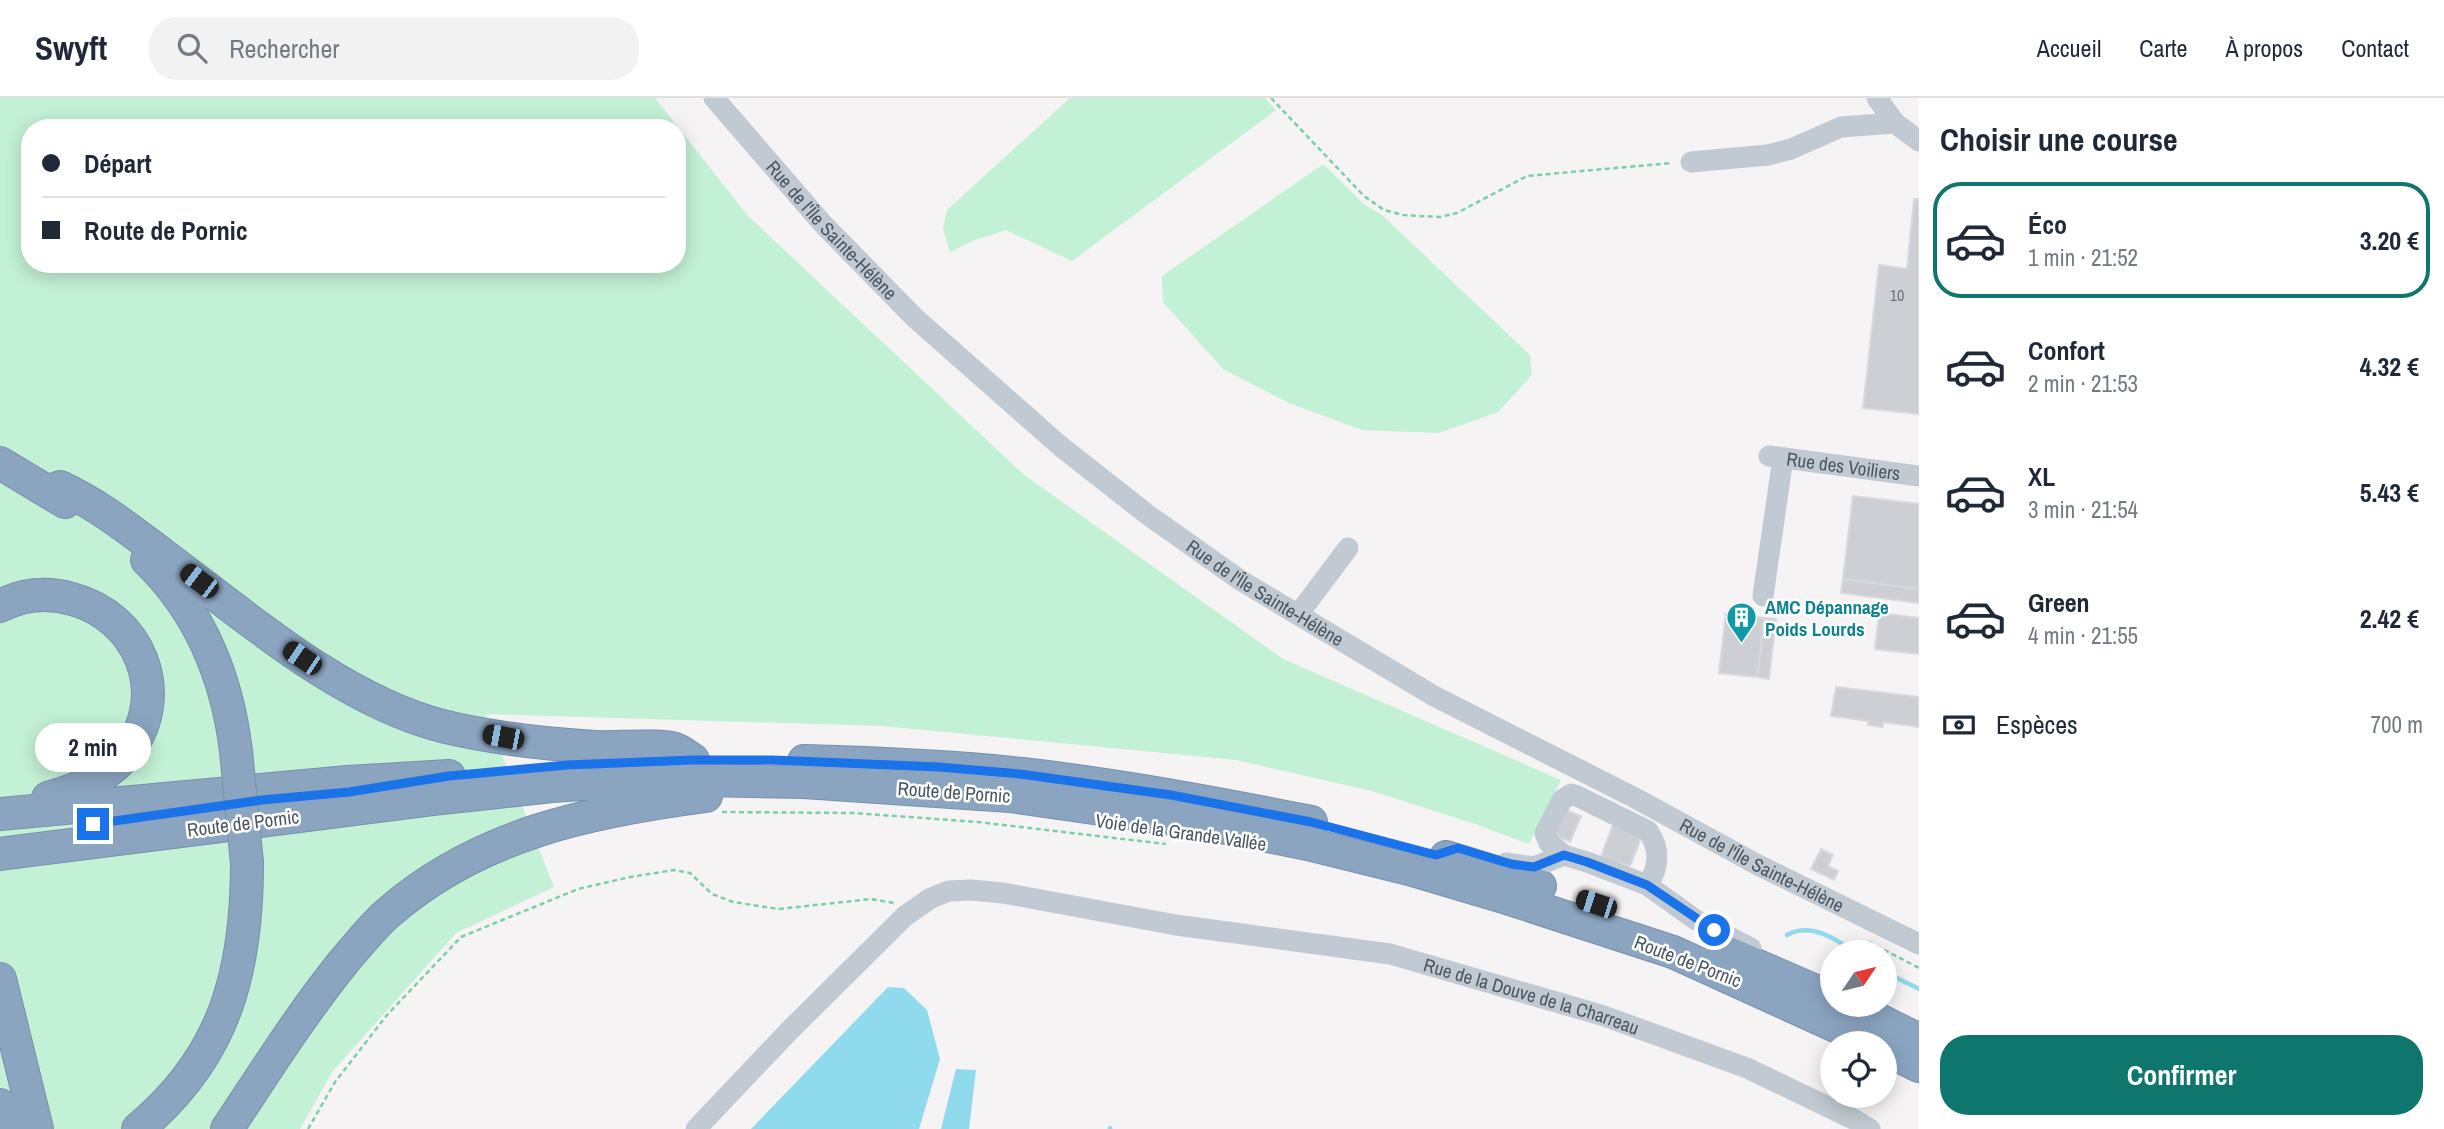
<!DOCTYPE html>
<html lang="fr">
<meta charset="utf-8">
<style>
:root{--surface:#fff;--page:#f2f2f3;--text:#1f2937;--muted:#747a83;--line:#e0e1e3;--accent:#0f766e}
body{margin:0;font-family:"Archivo Narrow",sans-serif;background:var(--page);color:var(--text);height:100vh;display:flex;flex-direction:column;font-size:26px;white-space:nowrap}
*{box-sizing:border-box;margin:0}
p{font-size:23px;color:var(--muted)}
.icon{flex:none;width:38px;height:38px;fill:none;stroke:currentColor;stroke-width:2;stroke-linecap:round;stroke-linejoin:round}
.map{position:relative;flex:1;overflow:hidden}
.panel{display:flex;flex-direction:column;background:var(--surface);width:525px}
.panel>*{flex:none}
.banner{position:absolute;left:21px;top:21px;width:665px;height:154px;border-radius:28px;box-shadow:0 4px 18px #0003;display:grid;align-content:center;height:154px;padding:0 21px;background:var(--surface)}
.needle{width:46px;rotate:55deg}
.fabs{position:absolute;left:1820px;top:842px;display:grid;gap:14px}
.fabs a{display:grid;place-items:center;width:77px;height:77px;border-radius:50%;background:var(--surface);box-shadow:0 4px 18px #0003;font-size:35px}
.end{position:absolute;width:32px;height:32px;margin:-16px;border:9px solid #1a73e8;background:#fff;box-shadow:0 0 0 4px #fff}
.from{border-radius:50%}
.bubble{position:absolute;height:49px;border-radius:24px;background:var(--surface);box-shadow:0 4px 18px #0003;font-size:23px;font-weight:800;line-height:49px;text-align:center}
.car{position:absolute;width:21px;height:42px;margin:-21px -10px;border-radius:9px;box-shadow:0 0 5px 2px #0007;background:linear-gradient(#222 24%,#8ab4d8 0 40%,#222 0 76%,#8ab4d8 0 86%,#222 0)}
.banner b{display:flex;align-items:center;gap:24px;height:66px;font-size:26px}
.banner b+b{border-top:2px solid var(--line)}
.banner i{width:18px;height:18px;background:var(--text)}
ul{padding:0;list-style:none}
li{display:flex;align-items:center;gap:21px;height:116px;margin:0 14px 10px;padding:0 7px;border:4px solid transparent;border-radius:28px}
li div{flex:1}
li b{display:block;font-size:26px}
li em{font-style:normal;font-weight:800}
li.current{border-color:var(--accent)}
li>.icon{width:63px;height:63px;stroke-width:1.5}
h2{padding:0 21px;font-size:32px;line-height:84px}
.pay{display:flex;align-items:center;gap:18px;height:77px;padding:0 21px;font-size:26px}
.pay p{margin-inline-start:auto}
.button{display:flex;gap:14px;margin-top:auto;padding:14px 21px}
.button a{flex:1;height:80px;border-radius:28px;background:var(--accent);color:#fff;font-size:28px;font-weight:800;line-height:80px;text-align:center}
header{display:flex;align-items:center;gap:42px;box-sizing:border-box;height:98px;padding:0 35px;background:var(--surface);border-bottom:2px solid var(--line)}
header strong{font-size:33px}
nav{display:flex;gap:38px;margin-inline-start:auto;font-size:24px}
.search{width:490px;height:63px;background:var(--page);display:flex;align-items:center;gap:18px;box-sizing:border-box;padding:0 24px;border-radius:28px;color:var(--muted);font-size:26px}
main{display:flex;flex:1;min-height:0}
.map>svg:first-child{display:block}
.green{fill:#c3f1d5;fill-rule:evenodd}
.water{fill:#90daee}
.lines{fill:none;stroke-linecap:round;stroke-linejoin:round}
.stream{stroke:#90daee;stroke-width:4.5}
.building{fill:#cdcfd5;stroke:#d7d9de;stroke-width:2}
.highway-casing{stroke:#7690ad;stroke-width:34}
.path{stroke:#7ad0a6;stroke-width:2.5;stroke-dasharray:5 3.5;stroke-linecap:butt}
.minor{stroke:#c1cad2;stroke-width:21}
.highway{stroke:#8ba5c1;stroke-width:32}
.highway-bridge-casing{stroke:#7690ad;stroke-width:34;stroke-linecap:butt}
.highway-bridge{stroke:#8ba5c1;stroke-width:32}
.route{stroke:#1a73e8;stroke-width:9}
.labels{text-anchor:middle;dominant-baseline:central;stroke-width:5;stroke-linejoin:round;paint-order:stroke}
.number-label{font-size:16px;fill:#6b747e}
.street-label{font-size:19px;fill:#4a5661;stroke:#fff}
.culture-label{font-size:19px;font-weight:bold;fill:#0d838f;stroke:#fff;text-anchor:start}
</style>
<header>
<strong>Swyft</strong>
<div class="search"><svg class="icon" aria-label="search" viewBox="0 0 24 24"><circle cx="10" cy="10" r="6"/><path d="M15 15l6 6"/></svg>Rechercher</div>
<nav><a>Accueil</a><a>Carte</a><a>À propos</a><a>Contact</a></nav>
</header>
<main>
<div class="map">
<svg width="1919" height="1031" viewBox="0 0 1919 1031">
<rect width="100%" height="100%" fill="#f5f3f3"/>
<path class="green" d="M0,0h655l93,118 275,258 260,185 278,121 -32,64 -51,-19 -106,-34 -136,-31 -354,-34 -396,-12 68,173 -98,46 -123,138 -33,58h-300zM30,30h647v136h-647z
M1070,0h195l11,12 -204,151 -66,-31 -31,10 -25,12 -7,-23 4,-19z
M1322,67l3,1 40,39 17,10 148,140 2,20 -34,37 -59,21 -77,-3 -73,-27 -66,-34 -60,-67 -1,-26z"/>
<path class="water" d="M888,889l16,1 23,22 13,49 -21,70h-168z
M956,971l20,1 -7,59h-28z"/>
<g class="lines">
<path class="stream" d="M1787,837c23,-13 48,3 67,17
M1885,874l34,17
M1110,1030v1"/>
</g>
<path class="building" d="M1914,101h5v215l-56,-6 16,-143 28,4z
M1853,398l66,8v85l-76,-10z
M1843,481l76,10v14l-78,-10z
M1726,515l39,5 -8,59 -38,-4z
M1879,515l40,5v36l-44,-5z
M1765,520l11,1 -7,60 -12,-2z
M1836,589l83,10v30l-36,-5v5l-15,-2 1,-4 -38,-5z
M1566,712l15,6 -11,26 -15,-7z
M1614,724l29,11 -13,33 -12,-4 -6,14 -16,-6z
M1821,751l12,6 -5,11 10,5 -4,9 -23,-11z"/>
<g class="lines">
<defs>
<path id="highway" d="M0,365l65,39
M49,394l11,-5c37,17 70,43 102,67 83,62 179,146 280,172 49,12 103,18 153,21 18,1 66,-3 80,2 6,2 12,7 18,11
M147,462c54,52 80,118 89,191
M0,508c23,-12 48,-14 72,-7 67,18 99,93 57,151 -18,26 -52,40 -81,48
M804,663c73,2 146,5 218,13 97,11 193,29 289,48
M0,716l348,-32 101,-6
M0,756l434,-55 118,-13 103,-7 149,3 206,14 196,28 102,20 101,25 98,29 166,54 200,91
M1446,759l94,29
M1721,852l111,48
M0,881l37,150
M1847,906l72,36
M1885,951l34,17
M0,1007l6,24
M138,1031c87,-72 109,-157 109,-266
M227,1031c38,-57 75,-116 118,-169 14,-16 27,-33 43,-47 90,-79 203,-102 318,-117"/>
</defs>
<use href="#highway" class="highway-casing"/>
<path class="path" d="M1271,0l93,98 20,14 19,5 37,2 17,-4 70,-37 145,-13
M722,714l132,1 124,9 188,22
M1869,844l50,26
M308,1031l27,-47 52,-67 74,-78 117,-48 52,-12 44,-7 16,3 22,21 21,8 46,7 92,-10 23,4"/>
<g class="minor">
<path id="s1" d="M714,0l108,125 93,95 144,127 89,70 92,65 194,116 203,103 121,66 161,79"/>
<path d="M1877,0l18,25 24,18"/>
<path d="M1691,64l77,-7 23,-6 50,-22 54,-4"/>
<path id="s2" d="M1769,358l150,20"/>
<path d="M1763,498l20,-138"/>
<path d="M1297,516l9,-10 42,-56"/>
<path d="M1506,765l28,4 30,-12"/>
<path d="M1647,787c13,-17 13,-37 1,-54l-71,-35 -6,-2 -9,6 -17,33 4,10 15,12 23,7 60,23 49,35 55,28"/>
<path id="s3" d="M696,1031l93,-98 116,-115 26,-18 18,-7 22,-1 32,3 173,32 214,29 211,61 146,53 108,52 15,9"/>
</g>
<use href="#highway" class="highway"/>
<defs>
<path id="highway-bridge" d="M236,653l11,112"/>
</defs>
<use href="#highway-bridge" class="highway-bridge-casing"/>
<use href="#highway-bridge" class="highway-bridge"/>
</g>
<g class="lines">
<path class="route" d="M93,726l169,-24 87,-8 100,-16 118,-11 126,-5h79l167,7 81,7 151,21 140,27 125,33 22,-7 53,16 23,3 30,-12 23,7 60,23 67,45"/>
</g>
<defs>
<symbol id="building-pin" viewBox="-11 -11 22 30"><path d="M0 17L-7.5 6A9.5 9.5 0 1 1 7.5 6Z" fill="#0f9aa8" stroke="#fff"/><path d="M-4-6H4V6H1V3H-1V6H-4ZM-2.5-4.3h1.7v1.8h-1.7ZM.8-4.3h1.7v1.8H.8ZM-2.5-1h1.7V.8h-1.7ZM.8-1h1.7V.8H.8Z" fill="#fff"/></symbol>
</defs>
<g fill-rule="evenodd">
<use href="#building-pin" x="1724" y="502" width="35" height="47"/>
</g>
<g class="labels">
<g class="number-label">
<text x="1897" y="197">10</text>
</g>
<g class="street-label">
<text stroke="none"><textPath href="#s1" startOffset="177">Rue de l'Île Sainte-Hélène</textPath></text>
<text stroke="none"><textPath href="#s2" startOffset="75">Rue des Voiliers</textPath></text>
<text stroke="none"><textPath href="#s1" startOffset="744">Rue de l'Île Sainte-Hélène</textPath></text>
<text transform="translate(954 694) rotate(4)">Route de Pornic</text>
<text transform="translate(243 725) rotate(-7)">Route de Pornic</text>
<text transform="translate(1181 734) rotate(8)">Voie de la Grande Vallée</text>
<text stroke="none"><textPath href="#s1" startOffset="1311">Rue de l'Île Sainte-Hélène</textPath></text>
<text transform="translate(1688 863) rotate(21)">Route de Pornic</text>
<text stroke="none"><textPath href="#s3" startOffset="943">Rue de la Douve de la Charreau</textPath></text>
</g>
<g class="culture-label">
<text x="1765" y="509">AMC Dépannage<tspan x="1765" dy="22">Poids Lourds</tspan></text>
</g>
</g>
</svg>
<div class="fabs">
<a><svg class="needle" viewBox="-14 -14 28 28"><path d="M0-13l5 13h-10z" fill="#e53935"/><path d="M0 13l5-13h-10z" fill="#747a83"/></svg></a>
<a><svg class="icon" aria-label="locate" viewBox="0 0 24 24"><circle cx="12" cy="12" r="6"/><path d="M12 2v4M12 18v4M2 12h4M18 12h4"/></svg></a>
</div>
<i class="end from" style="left:1714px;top:832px"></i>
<i class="end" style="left:93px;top:726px"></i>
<div class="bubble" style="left:35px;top:625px;width:116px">2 min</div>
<i class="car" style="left:199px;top:483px;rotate:307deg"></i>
<i class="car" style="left:302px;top:560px;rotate:304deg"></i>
<i class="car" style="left:503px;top:639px;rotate:281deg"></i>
<i class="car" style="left:1596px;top:806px;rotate:288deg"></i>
<div class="banner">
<b><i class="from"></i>Départ</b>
<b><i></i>Route de Pornic</b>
</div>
</div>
<section class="panel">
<h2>Choisir une course</h2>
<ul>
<li class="current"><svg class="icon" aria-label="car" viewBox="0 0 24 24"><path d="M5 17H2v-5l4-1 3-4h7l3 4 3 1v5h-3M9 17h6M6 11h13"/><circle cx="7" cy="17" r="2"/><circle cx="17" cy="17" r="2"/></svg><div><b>Éco</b><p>1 min · 21:52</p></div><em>3.20 €</em></li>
<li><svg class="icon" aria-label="car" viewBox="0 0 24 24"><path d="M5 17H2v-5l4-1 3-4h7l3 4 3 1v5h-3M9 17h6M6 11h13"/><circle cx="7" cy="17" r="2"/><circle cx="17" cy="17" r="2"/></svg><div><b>Confort</b><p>2 min · 21:53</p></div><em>4.32 €</em></li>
<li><svg class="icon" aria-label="car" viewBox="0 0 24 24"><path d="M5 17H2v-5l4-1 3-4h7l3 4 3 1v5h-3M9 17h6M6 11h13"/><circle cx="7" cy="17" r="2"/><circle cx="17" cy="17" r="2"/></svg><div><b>XL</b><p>3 min · 21:54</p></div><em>5.43 €</em></li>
<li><svg class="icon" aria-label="car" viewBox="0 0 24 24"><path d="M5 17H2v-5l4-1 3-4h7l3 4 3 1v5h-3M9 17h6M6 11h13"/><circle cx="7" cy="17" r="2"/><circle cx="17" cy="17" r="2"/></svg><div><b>Green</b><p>4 min · 21:55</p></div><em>2.42 €</em></li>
</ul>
<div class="pay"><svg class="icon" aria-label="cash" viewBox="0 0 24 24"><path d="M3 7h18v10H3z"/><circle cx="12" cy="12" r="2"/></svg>Espèces<p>700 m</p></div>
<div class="button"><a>Confirmer</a></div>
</section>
</main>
